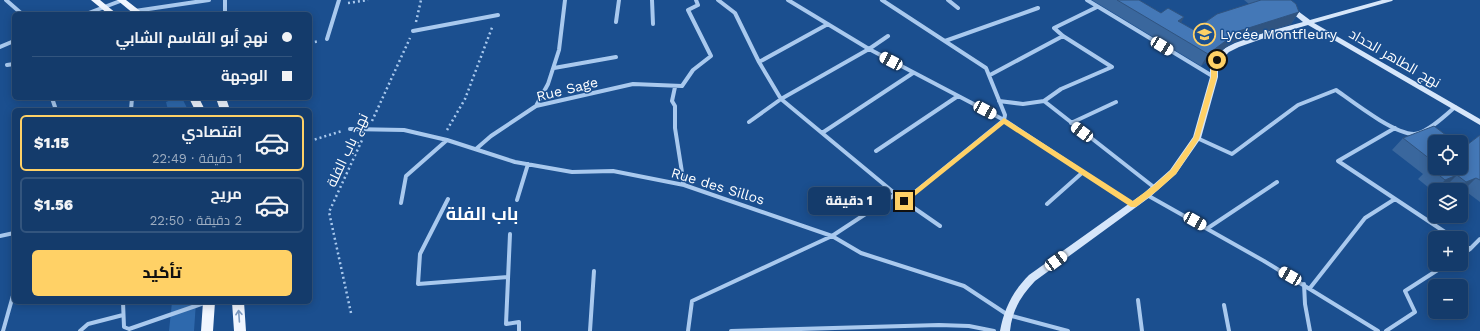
<!DOCTYPE html>
<html lang="ar">
<meta charset="utf-8">
<style>
:root{--surface:#143b6b;--page:#214673;--text:#f1f3f6;--muted:#9dadc1;--line:#33557e;--accent:#ffd166}
body{margin:0;font-family:"Work Sans",Cairo,sans-serif;background:var(--page);color:var(--text);direction:rtl;height:100vh;display:flex;flex-direction:column;font-size:15px;white-space:nowrap}
*{box-sizing:border-box;margin:0}
p{font-size:13px;color:var(--muted)}
.icon{flex:none;width:22px;height:22px;fill:none;stroke:currentColor;stroke-width:2;stroke-linecap:round;stroke-linejoin:round}
.map{position:relative;flex:1;overflow:hidden;direction:ltr}
.side{position:absolute;left:12px;top:108px;width:300px;height:196px;display:flex;flex-direction:column;background:var(--surface);border-radius:6px;box-shadow:0 2px 10px #0003,0 0 0 1px var(--line);direction:rtl}
.side>*{flex:none}
.banner{position:absolute;left:12px;top:12px;width:300px;height:88px;border-radius:6px;box-shadow:0 2px 10px #0003,0 0 0 1px var(--line);direction:rtl;display:grid;align-content:center;height:88px;padding:0 20px;background:var(--surface)}
.buttons{position:absolute;left:1428px;top:135px;display:grid;gap:8px}
.buttons a{display:grid;place-items:center;width:40px;height:40px;border-radius:6px;background:var(--surface);box-shadow:0 2px 10px #0003,0 0 0 1px var(--line);font-size:20px}
.end{position:absolute;width:18px;height:18px;margin:-9px;border:5px solid #ffd166;background:#111;box-shadow:0 0 0 2px #111}
.from{border-radius:50%}
.bubble{position:absolute;height:28px;border-radius:6px;background:var(--surface);box-shadow:0 2px 10px #0003,0 0 0 1px var(--line);font-size:13px;font-weight:800;line-height:28px;text-align:center;direction:rtl}
.car{position:absolute;width:12px;height:24px;margin:-12px -6px;border-radius:5px;box-shadow:0 0 3px 1px #0007;background:linear-gradient(#fff 24%,#345 0 40%,#fff 0 76%,#345 0 86%,#fff 0)}
.banner b{display:flex;align-items:center;gap:14px;height:38px;font-size:15px}
.banner b+b{border-top:1px solid var(--line)}
.banner i{width:10px;height:10px;background:var(--text)}
ul{padding:7px 0 0;list-style:none}
li{display:flex;align-items:center;gap:12px;height:56px;margin:0 8px 6px;padding:0 12px;border:2px solid var(--line);border-radius:6px}
li div{flex:1}
li b{display:block;font-size:15px}
li em{font-style:normal;font-weight:800}
li.selected{border-color:var(--accent)}
li>.icon{width:36px;height:36px;stroke-width:1.5}
.primary-button{display:flex;gap:8px;margin-top:auto;padding:8px 20px}
.primary-button a{flex:1;height:46px;border-radius:6px;background:var(--accent);color:#111;font-size:16px;font-weight:800;line-height:46px;text-align:center}
.map>svg:first-child{display:block}
.green{fill:#2e69ad}
.lines{fill:none;stroke-linecap:round;stroke-linejoin:round}
.path{stroke:#a9c9ee;stroke-width:2.5;stroke-dasharray:2 3;stroke-linecap:butt}
.street{stroke:#a9c9ee;stroke-width:4}
.secondary{fill:#d6e6fa;fill-rule:evenodd}
.primary{fill:#f0f6ff;fill-rule:evenodd}
.wall{fill:#3a679d}
.shaded-wall{fill:#305480}
.building{fill:#4478b7;stroke:#305480}
.oneway{stroke:#7b9ac1}
.route{fill:#ffd166}
.labels{text-anchor:middle;dominant-baseline:central;stroke-width:3;stroke-linejoin:round;paint-order:stroke}
.poi-label{font-size:14px;fill:#fff;stroke:#1b4f8f;text-anchor:start}
.street-label{font-size:14px;fill:#fff;stroke:#1b4f8f}
.district-label{font-size:18px;font-weight:bold;fill:#fff;stroke:#1b4f8f}
</style>
<div class="map">
<svg width="1480" height="331" viewBox="0 0 1480 331">
<rect width="100%" height="100%" fill="#1b4f8f"/>
<path class="green" d="M176,98h6l6,12h-20l-2,-8z
M172,302h24l-2,29h-25z"/>
<g class="lines">
<path class="path" d="M348,3l20,-3
M416,22l5,-22
M310,43l9,-2
M372,121l38,-83
M447,130l18,-31 28,-74
M310,141l32,-10
M351,313l-22,-101 34,-74"/>
<path class="street" d="M6,0l16,14
M225,0v14
M652,0l1,24
M718,0l17,13 24,49 22,37 123,102 36,25
M788,0l81,49 135,71 129,85
M882,0l104,68 19,47 -1,5 -100,81
M948,0l10,8
M1087,0l127,77
M1097,7l-43,21 9,8 49,31 -51,22 -17,12 111,87
M135,11l74,-11
M86,14l37,-14
M616,22l3,-22
M413,31l85,-16
M327,39l12,-39
M945,41l93,-33
M0,47l14,-6
M759,62l69,-38
M7,65l7,-1
M554,68l62,-11
M990,75l73,-39
M675,87l-3,14 3,5v22l9,57
M52,98l4,12
M999,101l24,3 21,-3
M536,106l12,-22 11,-34 6,-50
M131,110l1,-12
M749,122l32,-23 88,-50 19,-13
M1071,123l45,-21
M1395,128l-57,33 116,77
M350,129l54,1 43,10 68,22 57,10 41,-1 71,14 148,51 29,17 103,33 44,29 60,16
M822,133l91,-60
M1197,138l35,16 66,-49 38,-15c17,12 58,44 78,44 12,0 32,-19 41,-27
M476,149l15,-13 45,-30 97,-22 49,2 11,-16 18,-14 -23,-46 10,-5 -2,-5
M876,151l82,-55
M1147,195l117,66 114,70
M448,199l-28,55 -2,30 90,-7
M517,200l11,-36
M401,203l5,-27 41,-36
M1047,204l36,-32
M1208,228l69,-46
M510,234l-4,90 13,-2v9
M0,236l14,-3
M1461,243l9,6 10,-10
M1461,255l9,-6
M1304,284l1,20 5,27
M1310,288l55,-70 30,-19
M1138,300l4,31
M123,302l1,25 5,2 78,-27
M1224,305l5,26
M3,331l11,-39
M80,331l8,-7 35,-9
M590,331l4,-60
M688,331l4,-30 140,-65 64,-42
M731,331l208,-6 30,1 25,5
M1386,331l29,-19 -10,-21 42,-27"/>
<path class="secondary" d="M1276,0h7l27,20 72,-20h11l-1,1 -78,22 166,96v6l-172,-100 -38,11 -31,11 -10,5 -9,9 -2,5v11l-17,61 -25,36 -26,23 -115,84c-14,15 -23,29 -25,50h-10c4,-22 13,-40 29,-56l115,-82 26,-23 23,-33 17,-60v-11l4,-8 11,-10 10,-5 31,-11 37,-10z"/>
<path class="primary" d="M91,0h9l17,14h-9z
M117,0h9l18,14h-10z
M189,98h10l6,12h-10z
M216,98h10l4,12h-10z
M203,302h12l-2,29h-12z
M232,302h12l2,29h-12z"/>
</g>
<path class="wall" d="M1092,0h47l22,13 20,10 13,7 55,-26 -5,-4h47l8,12 -8,12 -59,19 -31,23z
M1480,135v67l-16,-12 -3,1v-1h-11l-5,-3 -8,3h-2v1l-1,1 -16,-13 5,-5 -31,-24 11,-12 32,4v26l28,-20z"/>
<path class="shaded-wall" d="M1299,12l-8,12 -59,19 -31,23 7,-12 31,-23z
M1184,17l-6,12 -6,4 6,-12z
M1457,175l-12,12 -8,3h-2l10,-10z
M1476,178l-12,12 -3,1v-1h-3l8,-8z"/>
<path class="building" d="M1117,0h22l22,13 7,-5 16,9 -6,4 16,9 23,-16 44,-14h30l5,4 3,8 -60,19 -31,23z
M1434,126l21,16h-20v21l-32,-25z
M1480,135v45l-4,-2 -10,4 -9,-7 -12,5 -16,-13 6,-2v3h26v-22l2,2z"/>
<defs><path id="oneway-shaft" d="M-6 0H5M1.5-3L5.5 0L1.5 3" fill="none" stroke-width="1.6" stroke-linecap="round" stroke-linejoin="round"/></defs>
<use class="oneway" href="#oneway-shaft" transform="translate(239 316) rotate(-94)"/>
<path class="route" d="M1215,59l5,1 -3,6v11l-18,62 -23,35 -18,16 -22,17h-5l-127,-83 -98,79h-4l-1,-2 103,-83 129,83 20,-15 18,-16 23,-33 17,-60v-11z"/>
<defs>
<symbol id="school-ring" viewBox="-11 -11 22 22"><circle r="9.5" fill="#1b4f8f" stroke="#ffd166" stroke-width="1.5"/><path d="M0-5L7-2L0 1L-7-2ZM-4 1L0 2.5L4 1V4Q0 6-4 4Z" fill="#ffd166"/></symbol>
</defs>
<g fill-rule="evenodd">
<use href="#school-ring" x="1192" y="22" width="25" height="25"/>
</g>
<g class="labels">
<g class="poi-label">
<text x="1220" y="34">Lycée Montfleury</text>
</g>
<g class="street-label">
<text transform="translate(1395 58) rotate(30)">نهج الطاهر الحداد</text>
<text transform="translate(567 89) rotate(-14)">Rue Sage</text>
<text transform="translate(347 150) rotate(-65)">نهج باب الفلة</text>
<text transform="translate(718 186) rotate(17)">Rue des Sillos</text>
</g>
<g class="district-label">
<text x="482" y="213">باب الفلة</text>
</g>
</g>
</svg>
<div class="buttons">
<a><svg class="icon" aria-label="locate" viewBox="0 0 24 24"><circle cx="12" cy="12" r="6"/><path d="M12 2v4M12 18v4M2 12h4M18 12h4"/></svg></a>
<a><svg class="icon" aria-label="layers" viewBox="0 0 24 24"><path d="M12 4l9 5-9 5-9-5zM3 14l9 5 9-5"/></svg></a>
<a>+</a>
<a>−</a>
</div>
<i class="end from" style="left:1217px;top:60px"></i>
<i class="end" style="left:904px;top:201px"></i>
<div class="bubble" style="left:808px;top:187px;width:82px">1 دقيقة</div>
<i class="car" style="left:1162px;top:46px;rotate:121deg"></i>
<i class="car" style="left:891px;top:61px;rotate:298deg"></i>
<i class="car" style="left:985px;top:110px;rotate:118deg"></i>
<i class="car" style="left:1082px;top:132px;rotate:307deg"></i>
<i class="car" style="left:1195px;top:221px;rotate:119deg"></i>
<i class="car" style="left:1056px;top:261px;rotate:54deg"></i>
<i class="car" style="left:1290px;top:276px;rotate:300deg"></i>
<div class="banner">
<b><i class="from"></i>نهج أبو القاسم الشابي</b>
<b><i></i>الوجهة</b>
</div>
<section class="side">
<ul>
<li class="selected"><svg class="icon" aria-label="car" viewBox="0 0 24 24"><path d="M5 17H2v-5l4-1 3-4h7l3 4 3 1v5h-3M9 17h6M6 11h13"/><circle cx="7" cy="17" r="2"/><circle cx="17" cy="17" r="2"/></svg><div><b>اقتصادي</b><p>1 دقيقة · 22:49</p></div><em>$1.15</em></li>
<li><svg class="icon" aria-label="car" viewBox="0 0 24 24"><path d="M5 17H2v-5l4-1 3-4h7l3 4 3 1v5h-3M9 17h6M6 11h13"/><circle cx="7" cy="17" r="2"/><circle cx="17" cy="17" r="2"/></svg><div><b>مريح</b><p>2 دقيقة · 22:50</p></div><em>$1.56</em></li>
</ul>
<div class="primary-button"><a>تأكيد</a></div>
</section>
</div>
